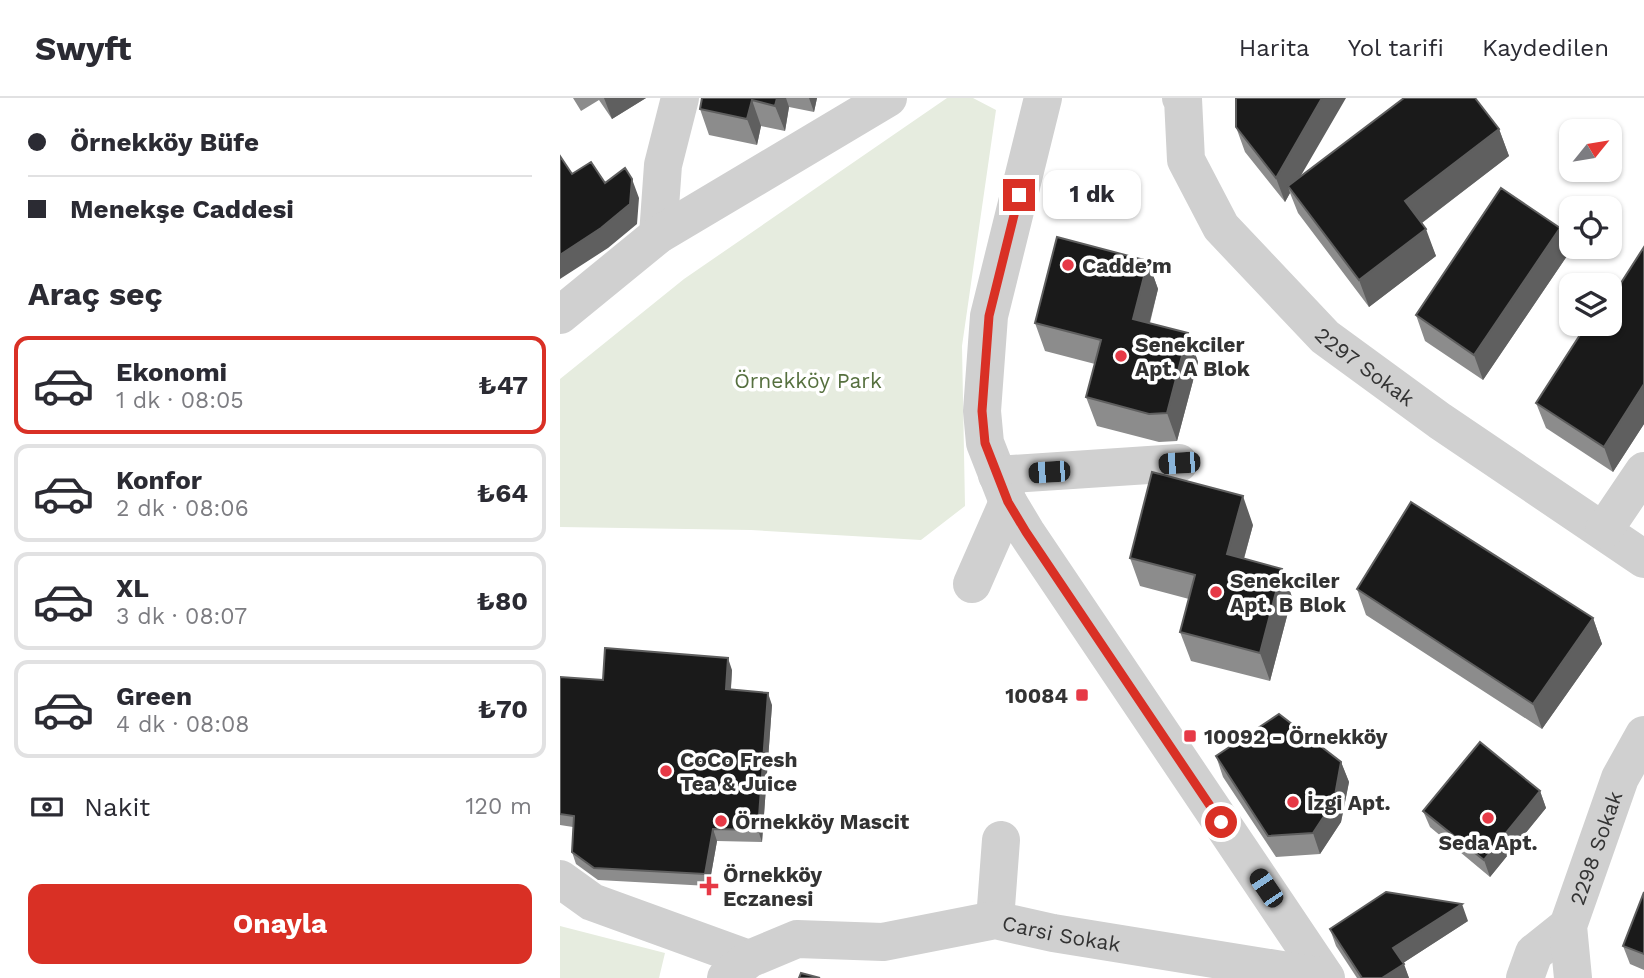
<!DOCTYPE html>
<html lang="tr">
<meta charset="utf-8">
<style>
:root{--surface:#fff;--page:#f7f7f7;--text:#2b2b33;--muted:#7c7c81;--line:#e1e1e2;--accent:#d93025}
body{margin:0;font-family:"Work Sans",sans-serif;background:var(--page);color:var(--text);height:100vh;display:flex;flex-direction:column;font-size:26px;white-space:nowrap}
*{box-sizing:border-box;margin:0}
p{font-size:23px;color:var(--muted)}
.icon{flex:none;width:38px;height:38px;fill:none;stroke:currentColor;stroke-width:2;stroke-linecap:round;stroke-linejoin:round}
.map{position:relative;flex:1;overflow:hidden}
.sheet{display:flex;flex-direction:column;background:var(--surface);width:560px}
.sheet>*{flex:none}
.hud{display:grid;align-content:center;height:154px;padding:0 28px;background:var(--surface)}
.needle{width:46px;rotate:60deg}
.tools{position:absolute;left:999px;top:21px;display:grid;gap:14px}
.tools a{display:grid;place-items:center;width:63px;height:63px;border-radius:14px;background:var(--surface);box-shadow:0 2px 5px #0004;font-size:35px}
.end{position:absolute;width:32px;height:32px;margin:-16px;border:9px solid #d93025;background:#fff;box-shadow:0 0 0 4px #fff}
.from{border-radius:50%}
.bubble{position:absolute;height:49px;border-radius:14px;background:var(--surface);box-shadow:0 2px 5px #0004;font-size:23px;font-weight:700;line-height:49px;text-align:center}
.car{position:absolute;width:21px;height:42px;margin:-21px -10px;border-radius:9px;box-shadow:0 0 5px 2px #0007;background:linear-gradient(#222 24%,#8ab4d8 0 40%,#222 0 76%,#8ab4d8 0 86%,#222 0)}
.hud b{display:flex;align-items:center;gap:24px;height:66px;font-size:26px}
.hud b+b{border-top:2px solid var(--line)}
.hud i{width:18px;height:18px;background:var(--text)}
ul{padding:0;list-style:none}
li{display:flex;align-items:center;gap:21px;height:98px;margin:0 14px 10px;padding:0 14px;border:4px solid var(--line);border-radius:14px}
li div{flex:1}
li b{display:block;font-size:26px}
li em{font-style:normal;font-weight:700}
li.current{border-color:var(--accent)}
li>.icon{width:63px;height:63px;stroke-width:1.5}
h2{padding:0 28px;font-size:32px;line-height:84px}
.pay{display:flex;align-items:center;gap:18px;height:77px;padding:0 28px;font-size:26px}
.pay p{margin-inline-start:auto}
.primary-button{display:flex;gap:14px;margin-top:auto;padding:14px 28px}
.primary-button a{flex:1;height:80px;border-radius:14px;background:var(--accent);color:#fff;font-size:28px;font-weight:700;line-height:80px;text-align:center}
header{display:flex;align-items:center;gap:42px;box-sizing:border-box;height:98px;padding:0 35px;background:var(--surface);border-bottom:2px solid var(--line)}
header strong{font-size:33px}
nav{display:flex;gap:38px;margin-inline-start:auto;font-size:24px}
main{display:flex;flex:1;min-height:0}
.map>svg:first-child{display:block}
.green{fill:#e6ecdf}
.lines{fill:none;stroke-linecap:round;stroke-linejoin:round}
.minor{stroke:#d0d0d0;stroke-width:38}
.wall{fill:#8c8c8c}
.shaded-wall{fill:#5f5f5f}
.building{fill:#1a1a1a;stroke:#5f5f5f;stroke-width:2}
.route{stroke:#d93025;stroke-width:9}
.poi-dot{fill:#e63946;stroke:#fff;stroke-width:2.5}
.labels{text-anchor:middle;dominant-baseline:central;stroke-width:7;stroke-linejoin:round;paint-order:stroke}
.poi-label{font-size:21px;font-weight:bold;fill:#333;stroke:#fff;text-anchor:start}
.street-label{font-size:21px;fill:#333;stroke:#fff}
.park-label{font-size:21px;fill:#56703f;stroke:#fff}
</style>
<header>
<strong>Swyft</strong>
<nav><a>Harita</a><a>Yol tarifi</a><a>Kaydedilen</a></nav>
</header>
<main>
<section class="sheet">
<div class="hud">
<b><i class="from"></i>Örnekköy Büfe</b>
<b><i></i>Menekşe Caddesi</b>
</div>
<h2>Araç seç</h2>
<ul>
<li class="current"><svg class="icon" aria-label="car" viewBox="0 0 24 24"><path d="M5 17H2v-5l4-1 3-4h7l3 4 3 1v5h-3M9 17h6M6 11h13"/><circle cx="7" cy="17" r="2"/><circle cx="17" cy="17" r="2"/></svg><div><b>Ekonomi</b><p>1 dk · 08:05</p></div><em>₺47</em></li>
<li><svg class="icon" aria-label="car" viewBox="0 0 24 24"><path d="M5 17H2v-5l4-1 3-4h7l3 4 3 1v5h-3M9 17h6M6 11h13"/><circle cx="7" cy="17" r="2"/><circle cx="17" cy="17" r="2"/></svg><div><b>Konfor</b><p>2 dk · 08:06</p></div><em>₺64</em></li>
<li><svg class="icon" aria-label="car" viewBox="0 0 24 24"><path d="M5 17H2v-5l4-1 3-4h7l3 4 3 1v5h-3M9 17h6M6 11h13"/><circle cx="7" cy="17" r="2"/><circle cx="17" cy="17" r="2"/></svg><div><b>XL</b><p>3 dk · 08:07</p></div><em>₺80</em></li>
<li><svg class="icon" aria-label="car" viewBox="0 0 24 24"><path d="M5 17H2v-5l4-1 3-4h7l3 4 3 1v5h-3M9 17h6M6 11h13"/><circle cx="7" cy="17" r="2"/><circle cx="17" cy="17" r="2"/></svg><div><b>Green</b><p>4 dk · 08:08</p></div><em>₺70</em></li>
</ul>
<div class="pay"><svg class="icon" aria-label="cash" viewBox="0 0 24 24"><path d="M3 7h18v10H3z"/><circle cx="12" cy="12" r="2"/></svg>Nakit<p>120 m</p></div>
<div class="primary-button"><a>Onayla</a></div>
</section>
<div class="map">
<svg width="1084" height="880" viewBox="0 0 1084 880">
<rect width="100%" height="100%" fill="#fff"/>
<path class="green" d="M387,0h26l23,12 -34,236 3,160 -44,34 -170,-10 -191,-3v-148l124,-100z
M0,828l105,27 -6,25h-99z"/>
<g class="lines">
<g class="minor">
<path d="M483,0l-54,218 -7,95 3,32 23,59 18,30 300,446"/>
<path id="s1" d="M621,0l2,1 3,61 35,67 104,110 115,84 204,138"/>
<path d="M98,137l5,-70 17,-67"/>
<path d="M0,217l98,-80 230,-137"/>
<path d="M437,377l182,-12"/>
<path d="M1044,432l40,-59"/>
<path d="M412,486l36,-82"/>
<path d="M0,781l32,23 157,57"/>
<path d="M435,822l6,-80"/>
<path id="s2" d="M166,880l23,-19 48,-20 86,3 112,-22 58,13 272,44"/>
<path d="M965,880l9,-25 34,-27"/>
<path id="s3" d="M1013,880l-5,-52 52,-148 24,-43"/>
</g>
</g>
<path class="wall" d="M13,0h73l-34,21 -13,-19 -18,11z
M142,0h115l-3,14 -25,-5 -4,24 -24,-5 -4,19 -48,-10 -9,-26z
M676,29l64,50 199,-48 10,27 -87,67 14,33 -67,51 -71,-94 -8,-20 -5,9 -40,-50z
M1000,130l9,25 -86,127 -58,-39 -9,-26z
M1084,149v177l-31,48 -67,-44 -10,-25 57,-76z
M588,163l10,28 -8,34 38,10 10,29 -21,79 -18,1 -62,-16 -11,-29 9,-33 -50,-13 -10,-28z
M693,427l-9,34 38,10 10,28 -22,84 -79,-20 -11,-29 9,-33 -49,-13 -10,-28z
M797,491l236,29 9,26 -60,85 -176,-114z
M172,572l-1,19 41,16 -10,137 -45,-1 -8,45 -111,-6 -22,-16 -4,-12 1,-25 -13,-2v-148l43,3z
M656,658l125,6 8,20 -8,40 -21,32 -44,3 -53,-80z
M980,693l6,17 -56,69 -60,-50 -7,-16z
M1084,794v78l-14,-6 -7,-18z
M908,823l-65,42 6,15h-52l-21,-32 -6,-17z"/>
<path class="shaded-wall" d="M44,0h42l-34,21z
M217,0h9l3,9 -4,24 -10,-25z
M249,0h8l-3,14z
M762,0h24l-54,93 -4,-5 2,7 -5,9 -9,-24z
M192,2l9,26 -4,19 -10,-26z
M939,31l10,27 -94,72 -10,-27z
M72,81l7,19 -2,26 -29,24 -48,31v-24z
M1000,130l9,25 -86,127 -9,-25z
M866,131l10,27 -67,51 -10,-27z
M588,163l10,28 -15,59 -10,-29z
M628,235l10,29 -21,79 -10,-28z
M1084,286v40l-31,48 -9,-25z
M683,398l10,29 -16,58 -10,-29z
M722,471l10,28 -22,84 -10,-28z
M1033,520l9,26 -60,85 -9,-25z
M168,560l4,12 -2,31 -4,-12z
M208,595l4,12 -10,137 -4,-12z
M781,664l8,20 -8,40 -21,32 -7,-21z
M980,693l6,17 -56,69 -6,-17z
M153,731l4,12 -8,45 -4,-12z
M902,806l6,17 -68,44 -7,-17z
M844,866l5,14h-27z"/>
<path class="building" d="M142,0h75l-2,8 -23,-6 -5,19 -47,-10z
M676,0h86l-46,80 -40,-51z
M844,0h71l24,31 -94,72 21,28 -67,51 -71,-94z
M0,58l12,18 19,-12 14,21 20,-15 7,11 -2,25 -29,24 -41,27z
M941,90l59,40 -86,127 -58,-40z
M497,139l91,24 -15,58 55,14 -21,80 -18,1 -63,-17 15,-57 -66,-17z
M1084,149v137l-40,63 -68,-44 51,-79 6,3 2,-3h15v-24z
M592,374l91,24 -16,58 55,15 -22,84 -80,-21 15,-57 -65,-17z
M851,404l182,116 -60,86 -176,-115z
M45,550l123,10 -2,31 42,4 -10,137 -45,-1 -8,45 -111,-6 -22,-16 2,-36 -14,-2v-137l43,3z
M719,616l62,48 -7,39 -21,32 -45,3 -52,-80z
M920,644l60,49 -56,69 -61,-49z
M826,794l76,12 -69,44 11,16 -22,14h-20l-32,-49z
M1084,794v62l-21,-8z
M241,875l19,5h-21z"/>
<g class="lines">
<path class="route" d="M459,97l-30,121 -7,95 3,32 23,59 18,30 195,290"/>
</g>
<g class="poi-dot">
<circle cx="508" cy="167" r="7"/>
<circle cx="561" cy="258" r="7"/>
<circle cx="656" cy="494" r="7"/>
<rect x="515" y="590" width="14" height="14" rx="3.5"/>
<rect x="623" y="631" width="14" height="14" rx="3.5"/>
<circle cx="106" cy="673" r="7"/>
<circle cx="733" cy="704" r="7"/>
<circle cx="928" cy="720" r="7"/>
<circle cx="161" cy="723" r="7"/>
<path d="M145.5 777.5h7v7h7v7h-7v7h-7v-7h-7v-7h7z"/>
</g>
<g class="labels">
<g class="poi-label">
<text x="522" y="167">Cadde’m</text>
<text x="575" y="246">Senekciler<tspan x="575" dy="24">Apt. A Blok</tspan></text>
<text x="670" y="482">Senekciler<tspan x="670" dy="24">Apt. B Blok</tspan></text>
<text x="508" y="597" text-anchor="end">10084</text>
<text x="644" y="638">10092 - Örnekköy</text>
<text x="120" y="661">CoCo Fresh<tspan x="120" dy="24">Tea &amp; Juice</tspan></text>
<text x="747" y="704">İzgi Apt.</text>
<text x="175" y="723">Örnekköy Mascit</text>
<text x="928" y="744" text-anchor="middle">Seda Apt.</text>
<text x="163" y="776">Örnekköy<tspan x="163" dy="24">Eczanesi</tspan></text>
</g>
<g class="street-label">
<text stroke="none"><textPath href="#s1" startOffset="340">2297 Sokak</textPath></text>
<text stroke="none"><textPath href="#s3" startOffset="135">2298 Sokak</textPath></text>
<text stroke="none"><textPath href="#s2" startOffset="350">Carsi Sokak</textPath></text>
</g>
<g class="park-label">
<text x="248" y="282">Örnekköy Park</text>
</g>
</g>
</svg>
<div class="tools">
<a><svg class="needle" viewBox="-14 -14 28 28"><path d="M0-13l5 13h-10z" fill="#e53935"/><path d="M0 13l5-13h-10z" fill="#7c7c81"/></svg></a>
<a><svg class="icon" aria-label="locate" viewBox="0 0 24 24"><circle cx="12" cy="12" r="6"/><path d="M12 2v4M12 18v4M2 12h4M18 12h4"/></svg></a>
<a><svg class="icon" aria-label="layers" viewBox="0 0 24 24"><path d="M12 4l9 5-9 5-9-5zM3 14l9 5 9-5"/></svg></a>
</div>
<i class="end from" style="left:661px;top:724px"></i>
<i class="end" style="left:459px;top:97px"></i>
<div class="bubble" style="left:483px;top:72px;width:98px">1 dk</div>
<i class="car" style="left:619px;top:365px;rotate:266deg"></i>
<i class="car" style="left:489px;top:374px;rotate:266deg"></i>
<i class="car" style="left:706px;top:790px;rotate:326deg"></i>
</div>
</main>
